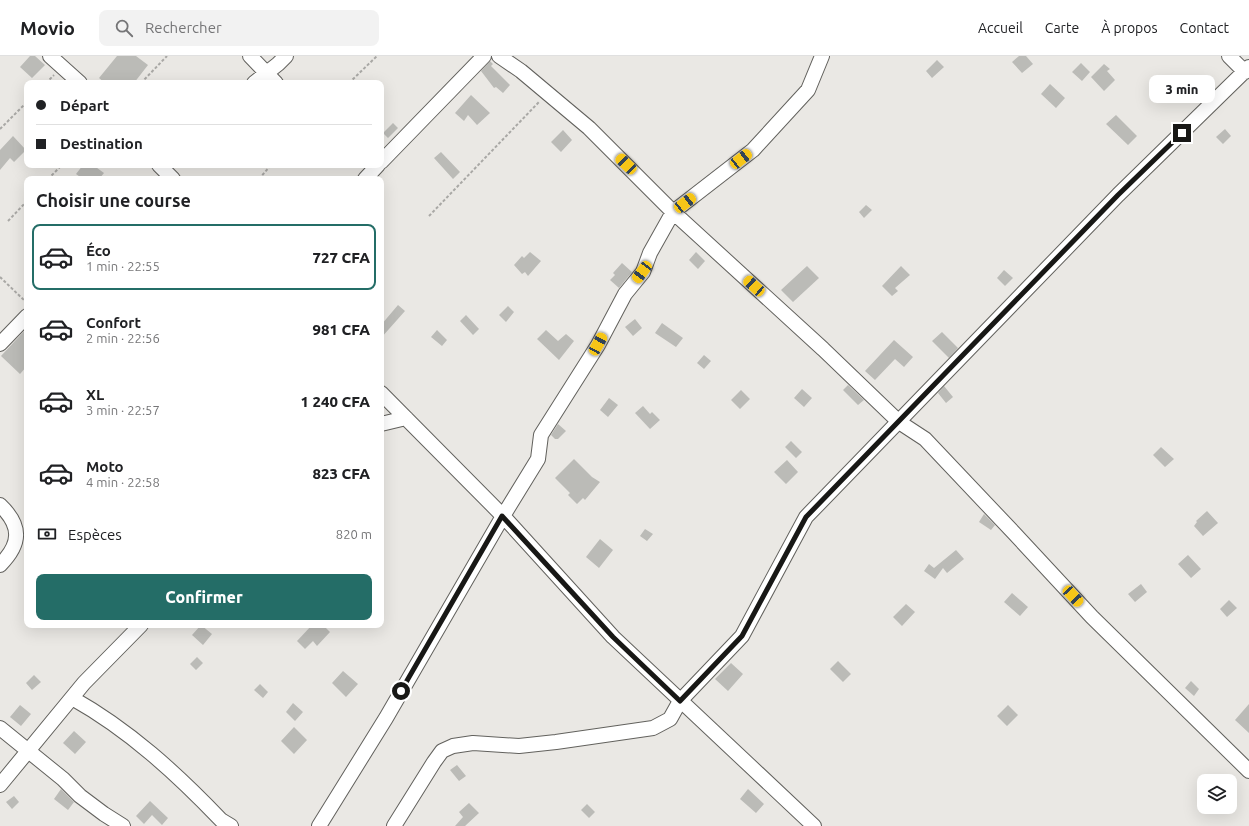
<!DOCTYPE html>
<html lang="fr">
<meta charset="utf-8">
<style>
:root{--surface:#fff;--page:#f2f2f2;--text:#202124;--muted:#757577;--line:#e0e0e0;--accent:#246d67}
body{margin:0;font-family:Ubuntu,sans-serif;background:var(--page);color:var(--text);height:100vh;display:flex;flex-direction:column;font-size:15px;white-space:nowrap}
*{box-sizing:border-box;margin:0}
p{font-size:13px;color:var(--muted)}
.icon{flex:none;width:22px;height:22px;fill:none;stroke:currentColor;stroke-width:2;stroke-linecap:round;stroke-linejoin:round}
.map{position:relative;flex:1;overflow:hidden}
.panel{position:absolute;left:24px;top:120px;width:360px;height:452px;display:flex;flex-direction:column;background:var(--surface);border-radius:8px;box-shadow:0 4px 16px #0002}
.panel>*{flex:none}
.hud{position:absolute;left:24px;top:24px;width:360px;height:88px;border-radius:8px;box-shadow:0 4px 16px #0002;display:grid;align-content:center;height:88px;padding:0 12px;background:var(--surface)}
.controls{position:absolute;left:1197px;top:718px;display:grid;gap:8px}
.controls a{display:grid;place-items:center;width:40px;height:40px;border-radius:8px;background:var(--surface);box-shadow:0 4px 16px #0002;font-size:20px}
.end{position:absolute;width:18px;height:18px;margin:-9px;border:5px solid #181816;background:#fff;box-shadow:0 0 0 2px #fff}
.from{border-radius:50%}
.bubble{position:absolute;height:28px;border-radius:8px;background:var(--surface);box-shadow:0 4px 16px #0002;font-size:13px;font-weight:800;line-height:28px;text-align:center}
.car{position:absolute;width:12px;height:24px;margin:-12px -6px;border-radius:5px;box-shadow:0 0 3px 1px #0007;background:linear-gradient(#f5c518 24%,#345 0 40%,#f5c518 0 76%,#345 0 86%,#f5c518 0)}
.hud b{display:flex;align-items:center;gap:14px;height:38px;font-size:15px}
.hud b+b{border-top:1px solid var(--line)}
.hud i{width:10px;height:10px;background:var(--text)}
ul{padding:0;list-style:none}
li{display:flex;align-items:center;gap:12px;height:66px;margin:0 8px 6px;padding:0 4px;border:2px solid transparent;border-radius:8px}
li div{flex:1}
li b{display:block;font-size:15px}
li em{font-style:normal;font-weight:800}
li.current{border-color:var(--accent)}
li>.icon{width:36px;height:36px;stroke-width:1.5}
h2{padding:0 12px;font-size:18px;line-height:48px}
.pay{display:flex;align-items:center;gap:10px;height:44px;padding:0 12px;font-size:15px}
.pay p{margin-inline-start:auto}
.primary-button{display:flex;gap:8px;margin-top:auto;padding:8px 12px}
.primary-button a{flex:1;height:46px;border-radius:8px;background:var(--accent);color:#fff;font-size:16px;font-weight:800;line-height:46px;text-align:center}
header{display:flex;align-items:center;gap:24px;box-sizing:border-box;height:56px;padding:0 20px;background:var(--surface);border-bottom:1px solid var(--line)}
header strong{font-size:19px}
nav{display:flex;gap:22px;margin-inline-start:auto;font-size:14px}
.search{width:280px;height:36px;background:var(--page);display:flex;align-items:center;gap:10px;box-sizing:border-box;padding:0 14px;border-radius:8px;color:var(--muted);font-size:15px}
.map>svg:first-child{display:block}
.building{fill:#bbbbb7}
.lines{fill:none;stroke-linecap:round;stroke-linejoin:round}
.minor-casing{stroke:#62615d;stroke-width:16}
.path{stroke:#a9a8a5;stroke-width:2;stroke-dasharray:3 2;stroke-linecap:butt}
.minor{stroke:#fff;stroke-width:14}
.route{stroke:#181816;stroke-width:5}
</style>
<header>
<strong>Movio</strong>
<div class="search"><svg class="icon" aria-label="search" viewBox="0 0 24 24"><circle cx="10" cy="10" r="6"/><path d="M15 15l6 6"/></svg>Rechercher</div>
<nav><a>Accueil</a><a>Carte</a><a>À propos</a><a>Contact</a></nav>
</header>
<div class="map">
<svg width="1249" height="770" viewBox="0 0 1249 770">
<rect width="100%" height="100%" fill="#eae8e4"/>
<path class="building" d="M30,0h5l10,9 -13,13 -12,-11z
M117,0h19l12,9 -14,18h-29l-6,-5z
M1019,0h7l7,8 -11,9 -10,-11z
M937,4l7,7 -12,11 -6,-7z
M490,5l3,3 -2,2 19,19 -7,8 -7,-6 -2,1 -13,-17z
M1081,7l9,9 -8,9 -10,-9z
M1104,8l6,5 -3,2 8,9 -11,11 -13,-14z
M1050,28l15,14 -9,10 -15,-14z
M471,39l19,18 -13,12 -9,-10 -4,6 -9,-8z
M1116,59l21,21 -9,9 -22,-21z
M393,67l5,5 -10,10 -5,-5z
M1225,73l6,7 -8,8 -7,-7z
M563,74l9,10 -11,12 -10,-10z
M13,80l13,14 -12,12 -4,-4 -10,12v-20z
M441,96l19,20 -7,7 -19,-21z
M83,109h10l11,8 -5,6h-16l-7,-5z
M866,149l6,5 -8,8 -5,-6z
M530,196l11,9 -13,15 -3,-4 -3,2 -8,-9 8,-9 2,2z
M696,196l9,9 -7,8 -9,-9z
M622,207l10,9 -13,16 -9,-8 5,-5 -2,-2z
M807,210l12,12 -26,24 -12,-12z
M901,210l9,9 -15,13 3,3 -6,5 -10,-10z
M1004,214l9,8 -8,8 -8,-8z
M398,249l7,6 -24,27v-13z
M508,250l6,6 -8,10 -7,-7z
M466,259l13,14 -6,6 -13,-14z
M635,263l7,9 -9,8 -8,-9z
M662,267l21,15 -7,9 -21,-14z
M27,272v38l-7,8 -19,-18z
M437,274l10,10 -5,6 -11,-9z
M546,274l12,11 8,-7 8,7 -15,19 -22,-21z
M942,276l16,16 -9,10 -17,-17z
M894,284l19,17 -9,10 -9,-8 -20,21 -10,-9z
M704,299l7,6 -7,8 -7,-6z
M848,329l16,15 -6,5 -15,-15z
M944,330l9,11 -7,6 -8,-10z
M802,333l10,9 -8,9 -10,-9z
M741,334l9,9 -10,10 -9,-9z
M609,342l9,7 -10,12 -8,-7z
M643,350l7,8 2,-2 8,8 -10,9 -15,-16z
M558,368l8,7 -8,8h-3l-4,-4z
M791,385l11,11 -6,6 -11,-11z
M1161,391l13,12 -9,8 -12,-12z
M574,403l18,18 8,5 -15,18 -2,-2 -6,6 -9,-9 2,-2 -15,-15z
M787,404l11,12 -12,12 -12,-12z
M1207,455l11,12 -15,13 -9,-10 3,-4 -1,-1z
M984,458l11,11 -4,5 -12,-8z
M645,473l8,5 -6,7 -7,-5z
M600,483l13,11 -14,18 -13,-11z
M956,494l8,9 -17,14 -4,-5 -8,11 -11,-8 5,-7 5,4z
M1188,499l13,14 -10,9 -13,-14z
M1141,528l6,8 -12,10 -7,-8z
M1012,537l16,14 -8,9 -16,-14z
M1229,544l8,8 -10,9 -7,-8z
M906,548l9,8 -13,14 -9,-9z
M201,569l11,9 -9,11 -11,-10z
M312,569h11l7,7 -13,14 -4,-5 -8,8 -8,-8z
M197,601l6,6 -7,7 -6,-6z
M838,605l13,13 -8,8 -13,-13z
M731,607l12,11 -15,17 -13,-12z
M343,615l15,13 -12,13 -14,-14z
M34,619l7,7 -9,8 -6,-7z
M1191,625l8,8 -5,7 -9,-8z
M260,628l8,8 -5,6 -9,-8z
M293,647l10,9 -8,9 -9,-9z
M1249,648v29l-14,-13z
M20,649l11,9 -10,12 -11,-9z
M1008,649l10,10 -11,11 -10,-10z
M294,671l13,13 -13,14 -13,-13z
M74,675l12,11 -11,12 -12,-11z
M457,709l9,11 -7,5 -9,-11z
M61,733l13,13 -6,8 -14,-11z
M748,733l16,15 -8,9 -16,-14z
M14,740l5,6 -7,7 -6,-7z
M150,745l18,17 -6,7 -10,-10 -8,9 -8,-8z
M469,747l10,10 -14,13h-10l8,-9 -4,-5z
M587,748l8,8 -6,6 -8,-8z"/>
<g class="lines">
<defs>
<path id="minor" d="M50,0l30,27
M250,0l26,27
M499,0l22,15 68,57 84,84 150,137 76,73 26,17 89,94 78,84 157,154
M1229,0l16,16
M254,27l24,-19 8,-8
M381,106l103,-106
M159,109l14,14
M365,123l13,-14
M0,288l27,-28
M381,337l122,123 110,121 201,189
M381,368l25,-6
M0,449c22,21 21,39 0,60
M72,642c57,32 104,75 149,122l10,6
M0,672l63,51 17,17 24,18 19,12
M0,729l84,-102 57,-58
M319,770l67,-108 117,-202 35,-57 3,-24 57,-90 27,-51 18,-22 7,-19 23,-41 80,-62 55,-60 14,-34
M394,770l40,-64 8,-11 11,-5 20,-3 46,3 37,-4 97,-14 17,-9 10,-18 62,-65 64,-119 312,-322 131,-128"/>
</defs>
<use href="#minor" class="minor-casing"/>
<path class="path" d="M46,27l8,-8
M141,27l26,-27
M349,27l28,-27
M0,73l27,-27
M48,123l14,-14
M259,123l12,-14
M429,160l110,-114
M8,165l19,-20
M0,221l27,26"/>
<use href="#minor" class="minor"/>
</g>
<g class="lines">
<path class="route" d="M401,635l101,-175 111,121 67,64 62,-65 64,-119 312,-322 64,-62"/>
</g>
</svg>
<div class="controls">
<a><svg class="icon" aria-label="layers" viewBox="0 0 24 24"><path d="M12 4l9 5-9 5-9-5zM3 14l9 5 9-5"/></svg></a>
</div>
<i class="end from" style="left:401px;top:635px"></i>
<i class="end" style="left:1182px;top:77px"></i>
<div class="bubble" style="left:1149px;top:19px;width:66px">3 min</div>
<i class="car" style="left:741px;top:103px;rotate:52deg"></i>
<i class="car" style="left:626px;top:108px;rotate:314deg"></i>
<i class="car" style="left:685px;top:147px;rotate:52deg"></i>
<i class="car" style="left:642px;top:216px;rotate:217deg"></i>
<i class="car" style="left:754px;top:230px;rotate:312deg"></i>
<i class="car" style="left:598px;top:288px;rotate:29deg"></i>
<i class="car" style="left:1073px;top:540px;rotate:137deg"></i>
<div class="hud">
<b><i class="from"></i>Départ</b>
<b><i></i>Destination</b>
</div>
<section class="panel">
<h2>Choisir une course</h2>
<ul>
<li class="current"><svg class="icon" aria-label="car" viewBox="0 0 24 24"><path d="M5 17H2v-5l4-1 3-4h7l3 4 3 1v5h-3M9 17h6M6 11h13"/><circle cx="7" cy="17" r="2"/><circle cx="17" cy="17" r="2"/></svg><div><b>Éco</b><p>1 min · 22:55</p></div><em>727 CFA</em></li>
<li><svg class="icon" aria-label="car" viewBox="0 0 24 24"><path d="M5 17H2v-5l4-1 3-4h7l3 4 3 1v5h-3M9 17h6M6 11h13"/><circle cx="7" cy="17" r="2"/><circle cx="17" cy="17" r="2"/></svg><div><b>Confort</b><p>2 min · 22:56</p></div><em>981 CFA</em></li>
<li><svg class="icon" aria-label="car" viewBox="0 0 24 24"><path d="M5 17H2v-5l4-1 3-4h7l3 4 3 1v5h-3M9 17h6M6 11h13"/><circle cx="7" cy="17" r="2"/><circle cx="17" cy="17" r="2"/></svg><div><b>XL</b><p>3 min · 22:57</p></div><em>1 240 CFA</em></li>
<li><svg class="icon" aria-label="car" viewBox="0 0 24 24"><path d="M5 17H2v-5l4-1 3-4h7l3 4 3 1v5h-3M9 17h6M6 11h13"/><circle cx="7" cy="17" r="2"/><circle cx="17" cy="17" r="2"/></svg><div><b>Moto</b><p>4 min · 22:58</p></div><em>823 CFA</em></li>
</ul>
<div class="pay"><svg class="icon" aria-label="cash" viewBox="0 0 24 24"><path d="M3 7h18v10H3z"/><circle cx="12" cy="12" r="2"/></svg>Espèces<p>820 m</p></div>
<div class="primary-button"><a>Confirmer</a></div>
</section>
</div>
